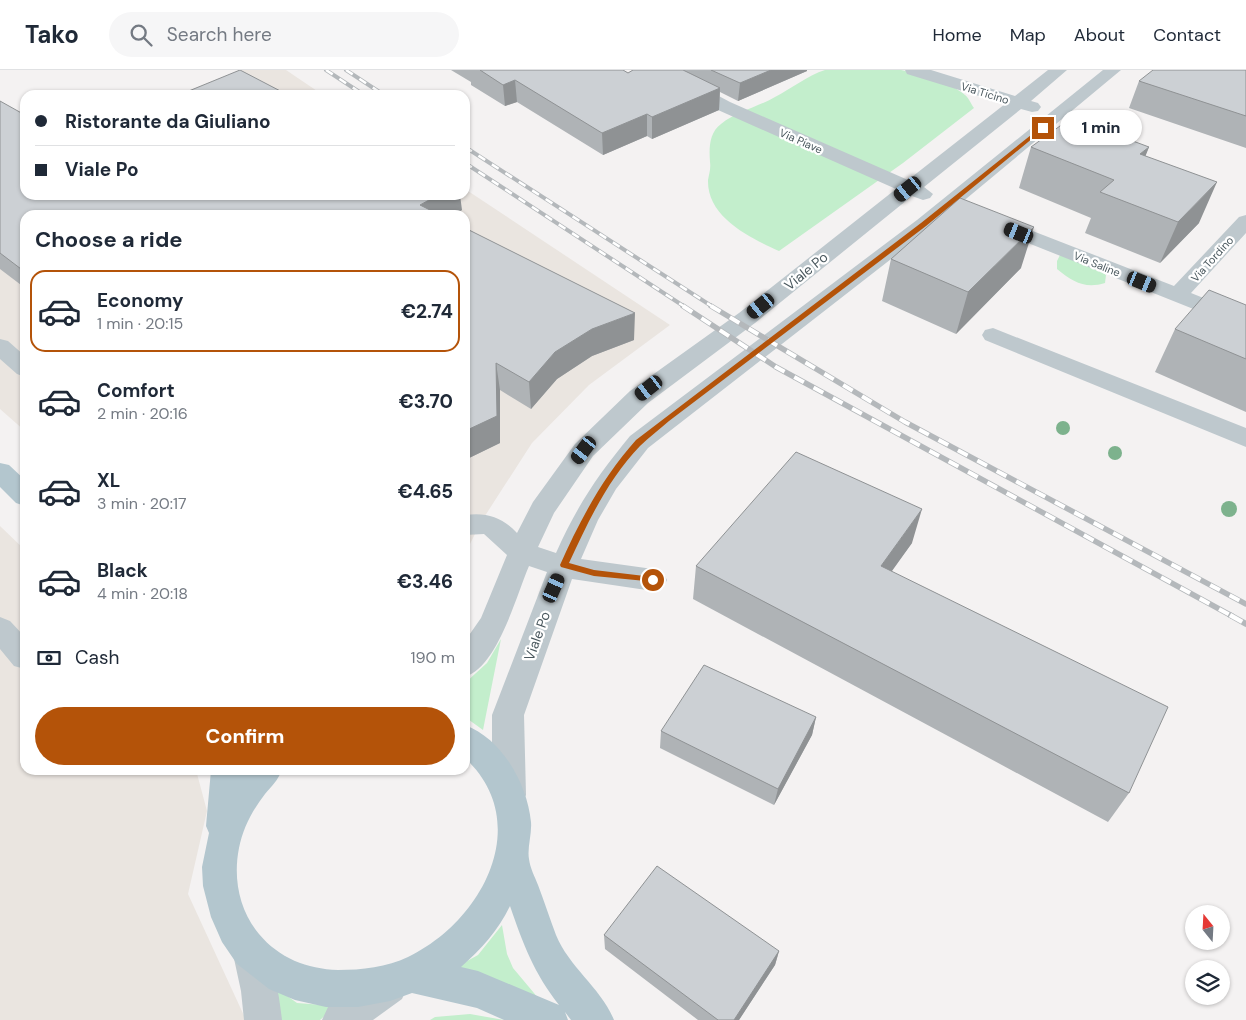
<!DOCTYPE html>
<meta charset="utf-8">
<style>
:root{--surface:#fff;--page:#f6f6f7;--text:#1f2937;--muted:#747a83;--line:#e0e1e3;--accent:#b45309}
body{margin:0;font-family:"DM Sans",sans-serif;background:var(--page);color:var(--text);height:100vh;display:flex;flex-direction:column;font-size:19px;white-space:nowrap}
*{box-sizing:border-box;margin:0}
p{font-size:16px;color:var(--muted)}
.icon{flex:none;width:28px;height:28px;fill:none;stroke:currentColor;stroke-width:2;stroke-linecap:round;stroke-linejoin:round}
.map{position:relative;flex:1;overflow:hidden}
.sheet{position:absolute;left:20px;top:140px;width:450px;height:565px;display:flex;flex-direction:column;background:var(--surface);border-radius:15px;box-shadow:0 1px 4px #0004}
.sheet>*{flex:none}
.top-card{position:absolute;left:20px;top:20px;width:450px;height:110px;border-radius:15px;box-shadow:0 1px 4px #0004;display:grid;align-content:center;height:110px;padding:0 15px;background:var(--surface)}
.needle{width:32px;rotate:342deg}
.fabs{position:absolute;left:1185px;top:835px;display:grid;gap:10px}
.fabs a{display:grid;place-items:center;width:45px;height:45px;border-radius:50%;background:var(--surface);box-shadow:0 1px 4px #0004;font-size:25px}
.end{position:absolute;width:22px;height:22px;margin:-11px;border:6px solid #b45309;background:#fff;box-shadow:0 0 0 2px #fff}
.from{border-radius:50%}
.bubble{position:absolute;height:35px;border-radius:18px;background:var(--surface);box-shadow:0 1px 4px #0004;font-size:16px;font-weight:800;line-height:35px;text-align:center}
.car{position:absolute;width:15px;height:30px;margin:-15px -8px;border-radius:6px;box-shadow:0 0 4px 1px #0007;background:linear-gradient(#222 24%,#8ab4d8 0 40%,#222 0 76%,#8ab4d8 0 86%,#222 0)}
.top-card b{display:flex;align-items:center;gap:18px;height:48px;font-size:19px}
.top-card b+b{border-top:1px solid var(--line)}
.top-card i{width:12px;height:12px;background:var(--text)}
ul{padding:0;list-style:none}
li{display:flex;align-items:center;gap:15px;height:82px;margin:0 10px 8px;padding:0 5px;border:2px solid transparent;border-radius:15px}
li div{flex:1}
li b{display:block;font-size:19px}
li em{font-style:normal;font-weight:800}
li.selected{border-color:var(--accent)}
li>.icon{width:45px;height:45px;stroke-width:1.5}
h2{padding:0 15px;font-size:22px;line-height:60px}
.pay{display:flex;align-items:center;gap:12px;height:55px;padding:0 15px;font-size:19px}
.pay p{margin-inline-start:auto}
.button{display:flex;gap:10px;margin-top:auto;padding:10px 15px}
.button a{flex:1;height:58px;border-radius:30px;background:var(--accent);color:#fff;font-size:20px;font-weight:800;line-height:58px;text-align:center}
header{display:flex;align-items:center;gap:30px;box-sizing:border-box;height:70px;padding:0 25px;background:var(--surface);border-bottom:1px solid var(--line)}
header strong{font-size:24px}
nav{display:flex;gap:28px;margin-inline-start:auto;font-size:18px}
.search{width:350px;height:45px;background:var(--page);display:flex;align-items:center;gap:12px;box-sizing:border-box;padding:0 18px;border-radius:28px;color:var(--muted);font-size:19px}
.map>svg:first-child{display:block}
.commercial{fill:#eae5e0}
.green{fill:#c3eecc}
.lines{fill:none;stroke-linecap:round;stroke-linejoin:round}
.minor{fill:#bec8cd;fill-rule:evenodd}
.major{fill:#b3c6ce;fill-rule:evenodd}
.rail-far2-casing{stroke:#b4b8bb;stroke-width:4}
.rail-far1-casing{stroke:#b4b8bb;stroke-width:5.5}
.rail-casing{stroke:#b4b8bb;stroke-width:6}
.rail-far2{stroke:#fff;stroke-width:2.5;stroke-dasharray:8;stroke-linecap:butt}
.rail-far1{stroke:#fff;stroke-width:4;stroke-dasharray:11;stroke-linecap:butt}
.rail{stroke:#fff;stroke-width:4.5;stroke-dasharray:14;stroke-linecap:butt}
.tree{fill:#7db28d}
.wall{fill:#afb3b6}
.shaded-wall{fill:#8f9294}
.building{fill:#ccd0d4;stroke:#8f9294}
.route{fill:#b45309}
.labels{text-anchor:middle;dominant-baseline:central;stroke-width:4.5;stroke-linejoin:round;paint-order:stroke}
.far-street-label{font-size:11px;fill:#4a585e;stroke:#fff}
.street-label{font-size:14px;fill:#4a585e;stroke:#fff}
</style>
<header>
<strong>Tako</strong>
<div class="search"><svg class="icon" aria-label="search" viewBox="0 0 24 24"><circle cx="10" cy="10" r="6"/><path d="M15 15l6 6"/></svg>Search here</div>
<nav><a>Home</a><a>Map</a><a>About</a><a>Contact</a></nav>
</header>
<div class="map">
<svg width="1246" height="950" viewBox="0 0 1246 950">
<rect width="100%" height="100%" fill="#f4f2f2"/>
<path class="commercial" d="M243,0h43l37,25h-137z
M0,107l25,18h440v-6l205,136 -81,60 -57,58 -51,79 -16,32v-339h-440v216l-25,-22z
M0,456l25,24v220h171l11,41 -19,83 58,126h-246z"/>
<path class="green" d="M825,0h76c17,4 51,13 64,25 4,3 6,9 9,13l-71,55 -124,88c-28,-13 -72,-33 -71,-71 1,-6 3,-11 2,-18 -1,-14 -1,-29 11,-38 16,-13 37,-17 54,-27 16,-8 33,-22 50,-27z
M1060,185l37,14 9,6 -1,8c-20,6 -32,-1 -48,-14v-8z
M501,569l-18,91 -18,-13v-34l22,-20z
M502,855l5,29 6,14 31,37 -93,-35 27,-15z
M275,917l22,16 39,3 -16,14h-40z
M470,944l34,6h-74l5,-3z"/>
<g class="lines">
<path class="minor" d="M649,0h21l60,32 178,78 97,-76 -98,-30 -2,-4h26l84,26 33,-26h19l-36,31 7,2 3,4 -3,4 -6,1 -11,-3 -97,78 9,7 -3,4 -7,2 -11,-4 -157,127 -107,80 -55,53 -39,57 -16,34 18,6c21,-47 41,-77 74,-117l287,-216 186,-150h18l-190,158 -283,220 -32,41 -18,31 -17,39 72,10 10,3 4,8 -4,8 -10,3 -81,-12 -48,136 2,80 -5,11 -12,4 -12,-4 -5,-11v-80l55,-143 -18,-6c-13,30 -31,100 -64,111v-36l16,-23 26,-63 -23,-21 -19,1v-20c22,-3 37,2 52,18l16,-31 42,-58 55,-53 109,-78 157,-124 -178,-79 -67,-36z
M1246,145v18l-55,60 55,22v15l-258,-103 -3,-4 3,-4 7,-2 7,2 172,67 65,-69z
M993,258l253,100v19l-261,-107 -3,-5 3,-5z
M0,269l8,2 17,15v21l-8,-3 -17,-15z
M0,547l10,4 15,16v32l-11,-3 -14,-17z
M251,866l13,5c10,25 15,52 18,79h-38l-3,-29 -8,-37 5,-13z
M389,897l13,6 6,13 -6,13 -29,21h-51l6,-13 48,-34z"/>
<path class="major" d="M0,393l9,2 16,15v26l-9,-3 -16,-16z
M465,655c37,14 62,58 66,97 1,12 -4,26 -2,37 1,9 6,18 9,26 6,16 12,34 18,50 13,32 45,53 58,85h-43l-6,-8 3,8h-64l-27,-12 -65,-15 -22,8 -32,6h-32l-31,-7 -26,-11 -32,-25 -15,-22 -11,-25 -8,-31 -1,-19 7,-34 -3,-7 5,-56h32v2l2,-2h37c-4,10 -10,16 -17,24 -13,17 -22,34 -26,54 -6,30 0,62 20,86 20,24 48,35 79,36 24,0 49,-3 70,-13 74,-35 127,-134 57,-199zM510,836c13,38 24,67 49,99l-81,-34 -17,-4c20,-18 37,-36 49,-61z"/>
<defs>
<path id="rail-far2" d="M326,0l38,25
M346,0l38,25
M465,77l248,160
M465,93l220,144"/>
<path id="rail-far1" d="M683,236l93,61 456,249
M711,236l194,116 341,182"/>
<path id="rail" d="M1230,545l16,9"/>
</defs>
<use href="#rail-far2" class="rail-far2-casing"/>
<use href="#rail-far1" class="rail-far1-casing"/>
<use href="#rail" class="rail-casing"/>
<use href="#rail-far2" class="rail-far2"/>
<use href="#rail-far1" class="rail-far1"/>
<use href="#rail" class="rail"/>
</g>
<g class="tree">
<circle cx="1063" cy="358" r="7"/>
<circle cx="1115" cy="383" r="7"/>
<circle cx="1229" cy="439" r="8"/>
</g>
<path class="wall" d="M451,0h172l5,3 5,-3h174v1l-69,30 -18,-9 -1,18 -67,29 -5,-3 -44,19 -86,-53 -12,4 -34,-21v-3z
M1246,0v78l-117,-40 10,-27z
M0,31l25,94 437,15 -9,5h-428v73l-25,-19z
M1031,77h118l-4,9 54,67 -39,40 -75,-30 6,-15 -72,-30z
M465,158l169,112 -42,16 -35,23 -26,30 -31,-19v53l-35,17z
M891,189l130,9 -65,66 -74,-33z
M1246,235v107l-91,-40 20,-43z
M912,473l-21,28 238,222 -21,29 -415,-223 3,-33z
M816,647l-4,18 -38,70 -114,-57 1,-17z
M604,865l175,16 -4,14 -36,55h-41l-93,-71z"/>
<path class="shaded-wall" d="M771,0h36v1l-69,30 2,-18z
M515,10l2,22 -12,4 -2,-21z
M720,18l-1,22 -67,29v-22z
M647,44v22l-44,19 -1,-22z
M1149,77l-16,41 7,-34z
M1217,112l-18,41 -39,40 18,-41z
M438,125h22l2,15 -9,5h-32l-1,-10z
M1034,157l-13,41 -65,66 12,-42z
M635,243l-1,27 -42,16 -35,23 -26,30 -2,-27 26,-30 37,-23z
M496,293l4,27v53l-35,17v-29z
M922,439l-10,34 -40,56 9,-33z
M816,647l-4,18 -38,70 4,-16z
M779,881l-4,14 -36,55h-5z"/>
<path class="building" d="M240,0l48,25h-109z
M480,0h143l5,3 5,-3h50l37,18 -68,29 -5,-3 -45,19 -87,-53 -12,5z
M711,0h60l-31,13z
M1153,0h93v46l-107,-35z
M0,31l25,14v80h413l-18,10 20,10h-415v57l-25,-19z
M1071,48l78,29 -9,7 77,28 -39,40 -78,-30 14,-12 -83,-33z
M960,128l74,29 -66,65 -77,-33z
M465,158l170,85 -43,16 -37,23 -26,30 -33,-19 1,53 -32,15z
M1209,220l37,15v54l-71,-30z
M796,382l126,57 -41,57 287,141 -39,86 -433,-227z
M704,595l112,52 -38,72 -117,-58z
M657,796l122,85 -45,69h-16l-114,-85z"/>
<path class="route" d="M1041,57l4,1 -119,98 -257,195c-9,8 -20,16 -29,25 -32,33 -52,76 -71,117l25,7 59,7 5,3 -2,2 -62,-6 -33,-9 -1,-2c20,-45 43,-88 76,-125l285,-217z"/>
<g class="labels">
<g class="far-street-label">
<text transform="translate(985 23) rotate(17)">Via Ticino</text>
<text transform="translate(801 71) rotate(24)">Via Piave</text>
<text transform="translate(1212 189) rotate(-48)">Via Tordino</text>
<text transform="translate(1097 194) rotate(22)">Via Saline</text>
</g>
<g class="street-label">
<text transform="translate(806 201) rotate(-39)">Viale Po</text>
<text transform="translate(537 566) rotate(-70)">Viale Po</text>
</g>
</g>
</svg>
<div class="fabs">
<a><svg class="needle" viewBox="-14 -14 28 28"><path d="M0-13l5 13h-10z" fill="#e53935"/><path d="M0 13l5-13h-10z" fill="#747a83"/></svg></a>
<a><svg class="icon" aria-label="layers" viewBox="0 0 24 24"><path d="M12 4l9 5-9 5-9-5zM3 14l9 5 9-5"/></svg></a>
</div>
<i class="end from" style="left:653px;top:510px"></i>
<i class="end" style="left:1043px;top:58px"></i>
<div class="bubble" style="left:1060px;top:40px;width:82px">1 min</div>
<i class="car" style="left:908px;top:119px;rotate:231deg"></i>
<i class="car" style="left:1019px;top:163px;rotate:292deg"></i>
<i class="car" style="left:1142px;top:212px;rotate:112deg"></i>
<i class="car" style="left:761px;top:236px;rotate:231deg"></i>
<i class="car" style="left:649px;top:318px;rotate:232deg"></i>
<i class="car" style="left:584px;top:380px;rotate:217deg"></i>
<i class="car" style="left:554px;top:518px;rotate:24deg"></i>
<div class="top-card">
<b><i class="from"></i>Ristorante da Giuliano</b>
<b><i></i>Viale Po</b>
</div>
<section class="sheet">
<h2>Choose a ride</h2>
<ul>
<li class="selected"><svg class="icon" aria-label="car" viewBox="0 0 24 24"><path d="M5 17H2v-5l4-1 3-4h7l3 4 3 1v5h-3M9 17h6M6 11h13"/><circle cx="7" cy="17" r="2"/><circle cx="17" cy="17" r="2"/></svg><div><b>Economy</b><p>1 min · 20:15</p></div><em>€2.74</em></li>
<li><svg class="icon" aria-label="car" viewBox="0 0 24 24"><path d="M5 17H2v-5l4-1 3-4h7l3 4 3 1v5h-3M9 17h6M6 11h13"/><circle cx="7" cy="17" r="2"/><circle cx="17" cy="17" r="2"/></svg><div><b>Comfort</b><p>2 min · 20:16</p></div><em>€3.70</em></li>
<li><svg class="icon" aria-label="car" viewBox="0 0 24 24"><path d="M5 17H2v-5l4-1 3-4h7l3 4 3 1v5h-3M9 17h6M6 11h13"/><circle cx="7" cy="17" r="2"/><circle cx="17" cy="17" r="2"/></svg><div><b>XL</b><p>3 min · 20:17</p></div><em>€4.65</em></li>
<li><svg class="icon" aria-label="car" viewBox="0 0 24 24"><path d="M5 17H2v-5l4-1 3-4h7l3 4 3 1v5h-3M9 17h6M6 11h13"/><circle cx="7" cy="17" r="2"/><circle cx="17" cy="17" r="2"/></svg><div><b>Black</b><p>4 min · 20:18</p></div><em>€3.46</em></li>
</ul>
<div class="pay"><svg class="icon" aria-label="cash" viewBox="0 0 24 24"><path d="M3 7h18v10H3z"/><circle cx="12" cy="12" r="2"/></svg>Cash<p>190 m</p></div>
<div class="button"><a>Confirm</a></div>
</section>
</div>
